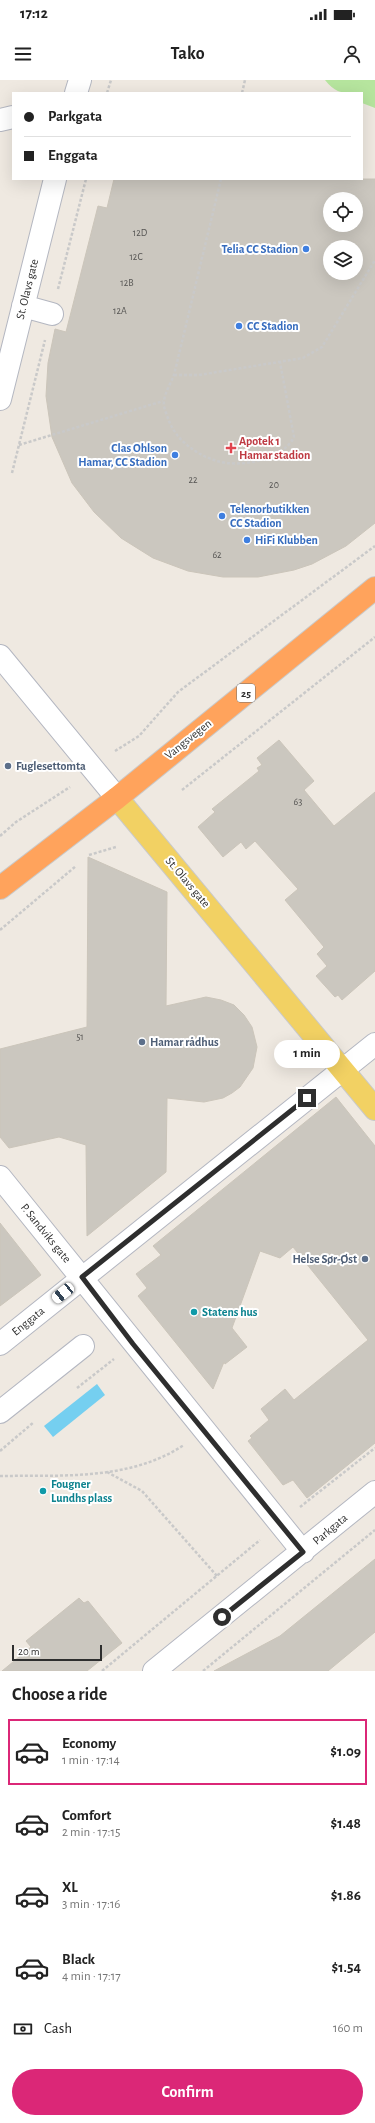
<!DOCTYPE html>
<meta charset="utf-8">
<style>
:root{--surface:#fff;--page:#f2f2f2;--text:#222;--muted:#767676;--line:#e0e0e0;--accent:#db2777}
body{margin:0;font-family:"Alegreya Sans",sans-serif;background:var(--page);color:var(--text);height:100vh;display:flex;flex-direction:column;font-size:15px;white-space:nowrap}
*{box-sizing:border-box;margin:0}
p{font-size:13px;color:var(--muted)}
.icon{flex:none;width:22px;height:22px;fill:none;stroke:currentColor;stroke-width:2;stroke-linecap:round;stroke-linejoin:round}
.map{position:relative;height:1591px;overflow:hidden}
.side{display:flex;flex-direction:column;background:var(--surface);flex:1}
.side>*{flex:none}
.hud{position:absolute;left:12px;top:12px;width:351px;height:88px;border-radius:0px;box-shadow:0 4px 16px #0002;display:grid;align-content:center;height:88px;padding:0 12px;background:var(--surface)}
.buttons{position:absolute;left:323px;top:112px;display:grid;gap:8px}
.buttons a{display:grid;place-items:center;width:40px;height:40px;border-radius:50%;background:var(--surface);box-shadow:0 4px 16px #0002;font-size:20px}
.scale{position:absolute;left:12px;bottom:10px;width:90px;box-sizing:border-box;padding-left:4px;border:2px solid #2e2e2e;border-top:0;font-size:11px;line-height:14px;white-space:nowrap;color:#2e2e2e;-webkit-text-stroke:3px #fff;paint-order:stroke}
.end{position:absolute;width:18px;height:18px;margin:-9px;border:5px solid #2e2e2e;background:#fff;box-shadow:0 0 0 2px #fff}
.from{border-radius:50%}
.bubble{position:absolute;height:28px;border-radius:14px;background:var(--surface);box-shadow:0 4px 16px #0002;font-size:13px;font-weight:700;line-height:28px;text-align:center}
.car{position:absolute;width:12px;height:24px;margin:-12px -6px;border-radius:5px;box-shadow:0 0 3px 1px #0007;background:linear-gradient(#fff 24%,#345 0 40%,#fff 0 76%,#345 0 86%,#fff 0)}
.hud b{display:flex;align-items:center;gap:14px;height:38px;font-size:15px}
.hud b+b{border-top:1px solid var(--line)}
.hud i{width:10px;height:10px;background:var(--text)}
ul{padding:0;list-style:none}
li{display:flex;align-items:center;gap:12px;height:66px;margin:0 8px 6px;padding:0 4px;border:2px solid transparent;border-radius:0px}
li div{flex:1}
li b{display:block;font-size:15px}
li em{font-style:normal;font-weight:700}
li.selected{border-color:var(--accent)}
li>.icon{width:36px;height:36px;stroke-width:1.5}
h2{padding:0 12px;font-size:18px;line-height:48px}
.pay{display:flex;align-items:center;gap:10px;height:44px;padding:0 12px;font-size:15px}
.pay p{margin-inline-start:auto}
.cta{display:flex;gap:8px;margin-top:auto;padding:8px 12px}
.cta a{flex:1;height:46px;border-radius:24px;background:var(--accent);color:#fff;font-size:16px;font-weight:700;line-height:46px;text-align:center}
.status{display:flex;justify-content:space-between;align-items:center;height:28px;padding:0 20px;background:var(--surface);direction:ltr}
.status svg{height:11px;fill:currentColor}
header{display:flex;justify-content:space-between;align-items:center;height:52px;padding:0 12px;background:var(--surface);font-size:18px;font-weight:700}
.map>svg:first-child{display:block}
.green{fill:#b6e59e}
.water{fill:#75cff0}
.building{fill:#cbc7bf;stroke:#cbc5ba;fill-rule:evenodd}
.lines{fill:none;stroke-linecap:round;stroke-linejoin:round}
.minor-casing{stroke:#b4b7c1;stroke-width:24}
.major-casing{stroke:#c9c9c9;stroke-width:24}
.highway-casing{stroke:#c9c9c9;stroke-width:24}
.path{stroke:#c9c9c9;stroke-width:2.5;stroke-dasharray:3 2;stroke-linecap:butt}
.minor{stroke:#fff;stroke-width:22}
.major{stroke:#f2d163;stroke-width:22}
.highway{stroke:#ffa35c;stroke-width:22}
.route{stroke:#2e2e2e;stroke-width:5}
.shop-dot{fill:#3f7fe0;stroke:#fff;stroke-width:1.5}
.health-dot{fill:#e0444e;stroke:#fff;stroke-width:1.5}
.service-dot{fill:#5c6f8a;stroke:#fff;stroke-width:1.5}
.culture-dot{fill:#0f9aa8;stroke:#fff;stroke-width:1.5}
.labels{text-anchor:middle;dominant-baseline:central;stroke-width:4;stroke-linejoin:round;paint-order:stroke}
.number-label{font-size:10px;fill:#555452}
.shield{fill:#fff;stroke:#6d6d6d;stroke-width:1}
.shield-label{font-size:11px;font-weight:bold;fill:#2e2e2e}
.shop-label{font-size:12px;font-weight:bold;fill:#366cbe;stroke:#fff;text-anchor:start}
.street-label{font-size:12px;fill:#2e2e2e;stroke:#fff}
.health-label{font-size:12px;font-weight:bold;fill:#be3a42;stroke:#fff;text-anchor:start}
.service-label{font-size:12px;font-weight:bold;fill:#4e5e75;stroke:#fff;text-anchor:start}
.culture-label{font-size:12px;font-weight:bold;fill:#0d838f;stroke:#fff;text-anchor:start}
</style>
<div class="status"><b>17:12</b><svg viewBox="0 0 49 12"><path d="M0 12V9h3v3zM5 12V6h3v6zM10 12V3h3v9zM15 12V0h3v12zM26 1h20v11H26zM47 4h2v5h-2z"/></svg></div>
<header><svg class="icon" aria-label="menu" viewBox="0 0 24 24"><path d="M4 6h16M4 12h16M4 18h16"/></svg>Tako<svg class="icon" aria-label="person" viewBox="0 0 24 24"><circle cx="12" cy="8" r="4"/><path d="M4 21q1-7 8-7t8 7"/></svg></header>
<div class="map">
<svg width="375" height="1591" viewBox="0 0 375 1591">
<rect width="100%" height="100%" fill="#efe9e1"/>
<path class="green" d="M325,0h50v28l-13,-5v-10c-18,0 -25,2 -37,-13z"/>
<path class="water" d="M97,1304l8,11 -52,42 -9,-11z"/>
<path class="building" d="M114,99h261v344l-29,23 -34,18 -18,6 -36,7h-35l-35,-6 -35,-13 -32,-20 -27,-26 -22,-29 -20,-46 -6,-41 2,-33 7,-34 11,3 32,-126 9,2zM330,119h26v26h-26zM330,167h26v26h-26z
M279,660l35,41 -10,9 30,36 41,-34v179l-33,29 -4,-5 -3,2 -19,-21 11,-10 -10,-12 7,-7 -39,-47 13,-11 -43,-48 -9,8 -5,-7 -18,15 -25,-30 17,-15 -3,-3 47,-38 -2,-3 5,-3 -5,-7z
M88,777l79,35 -1,114 40,-9 15,3 13,5 10,10 8,12 5,20 -4,21 -13,19 -8,6 -9,5 -19,4 -37,-4 -1,74 -79,64 -1,-91 -27,-8 -50,11 -9,-11v-88l87,-22z
M336,1017l39,49v297l-68,55 -14,-18 -10,5 -35,-44 4,-3 -2,-2 19,-16 -8,-11 24,-20 9,11 74,-60 -75,-93 -13,11 -20,-7 -28,77 15,19 -22,17 -1,-2 -11,27 -75,-93 9,-8 -11,-14 25,-19 -8,-9z
M0,1143l41,52 -41,31z
M375,1479v73l-47,39h-114l66,-35z
M79,1518l5,5 4,-2 34,42 -35,28h-85l29,-24 -5,-6z"/>
<g class="lines">
<defs>
<path id="minor" d="M76,13l4,-13
M0,40l13,-3
M23,226l29,8
M0,319l55,-220
M0,576l117,142
M0,1097l303,375
M0,1264l375,-300
M0,1332l83,-66
M154,1591l221,-179"/>
<path id="major" d="M117,718l258,311"/>
<path id="highway" d="M0,808l117,-90 258,-210"/>
</defs>
<use href="#minor" class="minor-casing"/>
<use href="#major" class="major-casing"/>
<use href="#highway" class="highway-casing"/>
<path class="path" d="M107,13l4,-13
M242,13l3,-13
M221,99l-47,196c-3,8 -9,17 -10,26 -1,6 3,14 5,20 8,20 28,34 48,40 23,7 66,-1 77,-24l-14,-75
M58,209l28,-110
M174,295h25l104,-17 19,-11 53,-87
M19,365l144,-44
M12,393l33,-133
M115,671l24,-15 39,-44 197,-146
M182,710l193,-153
M0,756l16,-14 54,-35
M89,775l27,-8
M0,850l76,-64
M77,1308l37,-29
M0,1371l34,-29
M107,1392l35,19 75,85
M0,1396c62,-1 129,5 184,-31
M300,1427l75,-59
M102,1591l158,-131
M203,1591l172,-141"/>
<use href="#minor" class="minor"/>
<use href="#major" class="major"/>
<use href="#highway" class="highway"/>
</g>
<g class="lines">
<path class="route" d="M222,1537l81,-65 -170,-208 -51,-67 225,-179"/>
</g>
<g class="shop-dot">
<circle cx="306" cy="169" r="4"/>
<circle cx="239" cy="246" r="4"/>
<circle cx="175" cy="375" r="4"/>
<circle cx="222" cy="436" r="4"/>
<circle cx="247" cy="460" r="4"/>
</g>
<path class="health-dot" d="M229 362h4v4h4v4h-4v4h-4v-4h-4v-4h4z"/>
<g class="service-dot">
<circle cx="8" cy="686" r="4"/>
<circle cx="142" cy="962" r="4"/>
<circle cx="365" cy="1179" r="4"/>
</g>
<g class="culture-dot">
<circle cx="194" cy="1232" r="4"/>
<circle cx="43" cy="1411" r="4"/>
</g>
<g class="labels">
<g class="number-label">
<text x="140" y="153">12D</text>
<text x="136" y="177">12C</text>
<text x="127" y="203">12B</text>
<text x="120" y="231">12A</text>
<text x="193" y="400">22</text>
<text x="274" y="405">20</text>
<text x="217" y="475">62</text>
<text x="298" y="722">63</text>
<text x="80" y="957">51</text>
</g>
<rect class="shield" x="237" y="604" width="18" height="18" rx="3"/>
<g class="shield-label">
<text x="246" y="613">25</text>
</g>
<g class="shop-label">
<text x="298" y="169" text-anchor="end">Telia CC Stadion</text>
<text x="247" y="246">CC Stadion</text>
<text x="167" y="368" text-anchor="end">Clas Ohlson<tspan x="167" dy="14">Hamar, CC Stadion</tspan></text>
<text x="230" y="429">Telenorbutikken<tspan x="230" dy="14">CC Stadion</tspan></text>
<text x="255" y="460">HiFi Klubben</text>
</g>
<g class="street-label">
<text transform="translate(27 209) rotate(-76)">St. Olavs gate</text>
<text transform="translate(188 659) rotate(-39)">Vangsvegen</text>
<text transform="translate(188 802) rotate(50)">St. Olavs gate</text>
<text transform="translate(46 1153) rotate(51)">P. Sandviks gate</text>
<text transform="translate(28 1241) rotate(-39)">Enggata</text>
<text transform="translate(330 1449) rotate(-40)">Parkgata</text>
</g>
<g class="health-label">
<text x="239" y="361">Apotek 1<tspan x="239" dy="14">Hamar stadion</tspan></text>
</g>
<g class="service-label">
<text x="16" y="686">Fuglesettomta</text>
<text x="150" y="962">Hamar rådhus</text>
<text x="357" y="1179" text-anchor="end">Helse Sør-Øst</text>
</g>
<g class="culture-label">
<text x="202" y="1232">Statens hus</text>
<text x="51" y="1404">Fougner<tspan x="51" dy="14">Lundhs plass</tspan></text>
</g>
</g>
</svg>
<div class="buttons">
<a><svg class="icon" aria-label="locate" viewBox="0 0 24 24"><circle cx="12" cy="12" r="6"/><path d="M12 2v4M12 18v4M2 12h4M18 12h4"/></svg></a>
<a><svg class="icon" aria-label="layers" viewBox="0 0 24 24"><path d="M12 4l9 5-9 5-9-5zM3 14l9 5 9-5"/></svg></a>
</div>
<div class="scale">20 m</div>
<i class="end from" style="left:222px;top:1537px"></i>
<i class="end" style="left:307px;top:1018px"></i>
<div class="bubble" style="left:274px;top:960px;width:66px">1 min</div>
<i class="car" style="left:63px;top:1213px;rotate:231deg"></i>
<div class="hud">
<b><i class="from"></i>Parkgata</b>
<b><i></i>Enggata</b>
</div>
</div>
<section class="side">
<h2>Choose a ride</h2>
<ul>
<li class="selected"><svg class="icon" aria-label="car" viewBox="0 0 24 24"><path d="M5 17H2v-5l4-1 3-4h7l3 4 3 1v5h-3M9 17h6M6 11h13"/><circle cx="7" cy="17" r="2"/><circle cx="17" cy="17" r="2"/></svg><div><b>Economy</b><p>1 min · 17:14</p></div><em>$1.09</em></li>
<li><svg class="icon" aria-label="car" viewBox="0 0 24 24"><path d="M5 17H2v-5l4-1 3-4h7l3 4 3 1v5h-3M9 17h6M6 11h13"/><circle cx="7" cy="17" r="2"/><circle cx="17" cy="17" r="2"/></svg><div><b>Comfort</b><p>2 min · 17:15</p></div><em>$1.48</em></li>
<li><svg class="icon" aria-label="car" viewBox="0 0 24 24"><path d="M5 17H2v-5l4-1 3-4h7l3 4 3 1v5h-3M9 17h6M6 11h13"/><circle cx="7" cy="17" r="2"/><circle cx="17" cy="17" r="2"/></svg><div><b>XL</b><p>3 min · 17:16</p></div><em>$1.86</em></li>
<li><svg class="icon" aria-label="car" viewBox="0 0 24 24"><path d="M5 17H2v-5l4-1 3-4h7l3 4 3 1v5h-3M9 17h6M6 11h13"/><circle cx="7" cy="17" r="2"/><circle cx="17" cy="17" r="2"/></svg><div><b>Black</b><p>4 min · 17:17</p></div><em>$1.54</em></li>
</ul>
<div class="pay"><svg class="icon" aria-label="cash" viewBox="0 0 24 24"><path d="M3 7h18v10H3z"/><circle cx="12" cy="12" r="2"/></svg>Cash<p>160 m</p></div>
<div class="cta"><a>Confirm</a></div>
</section>
